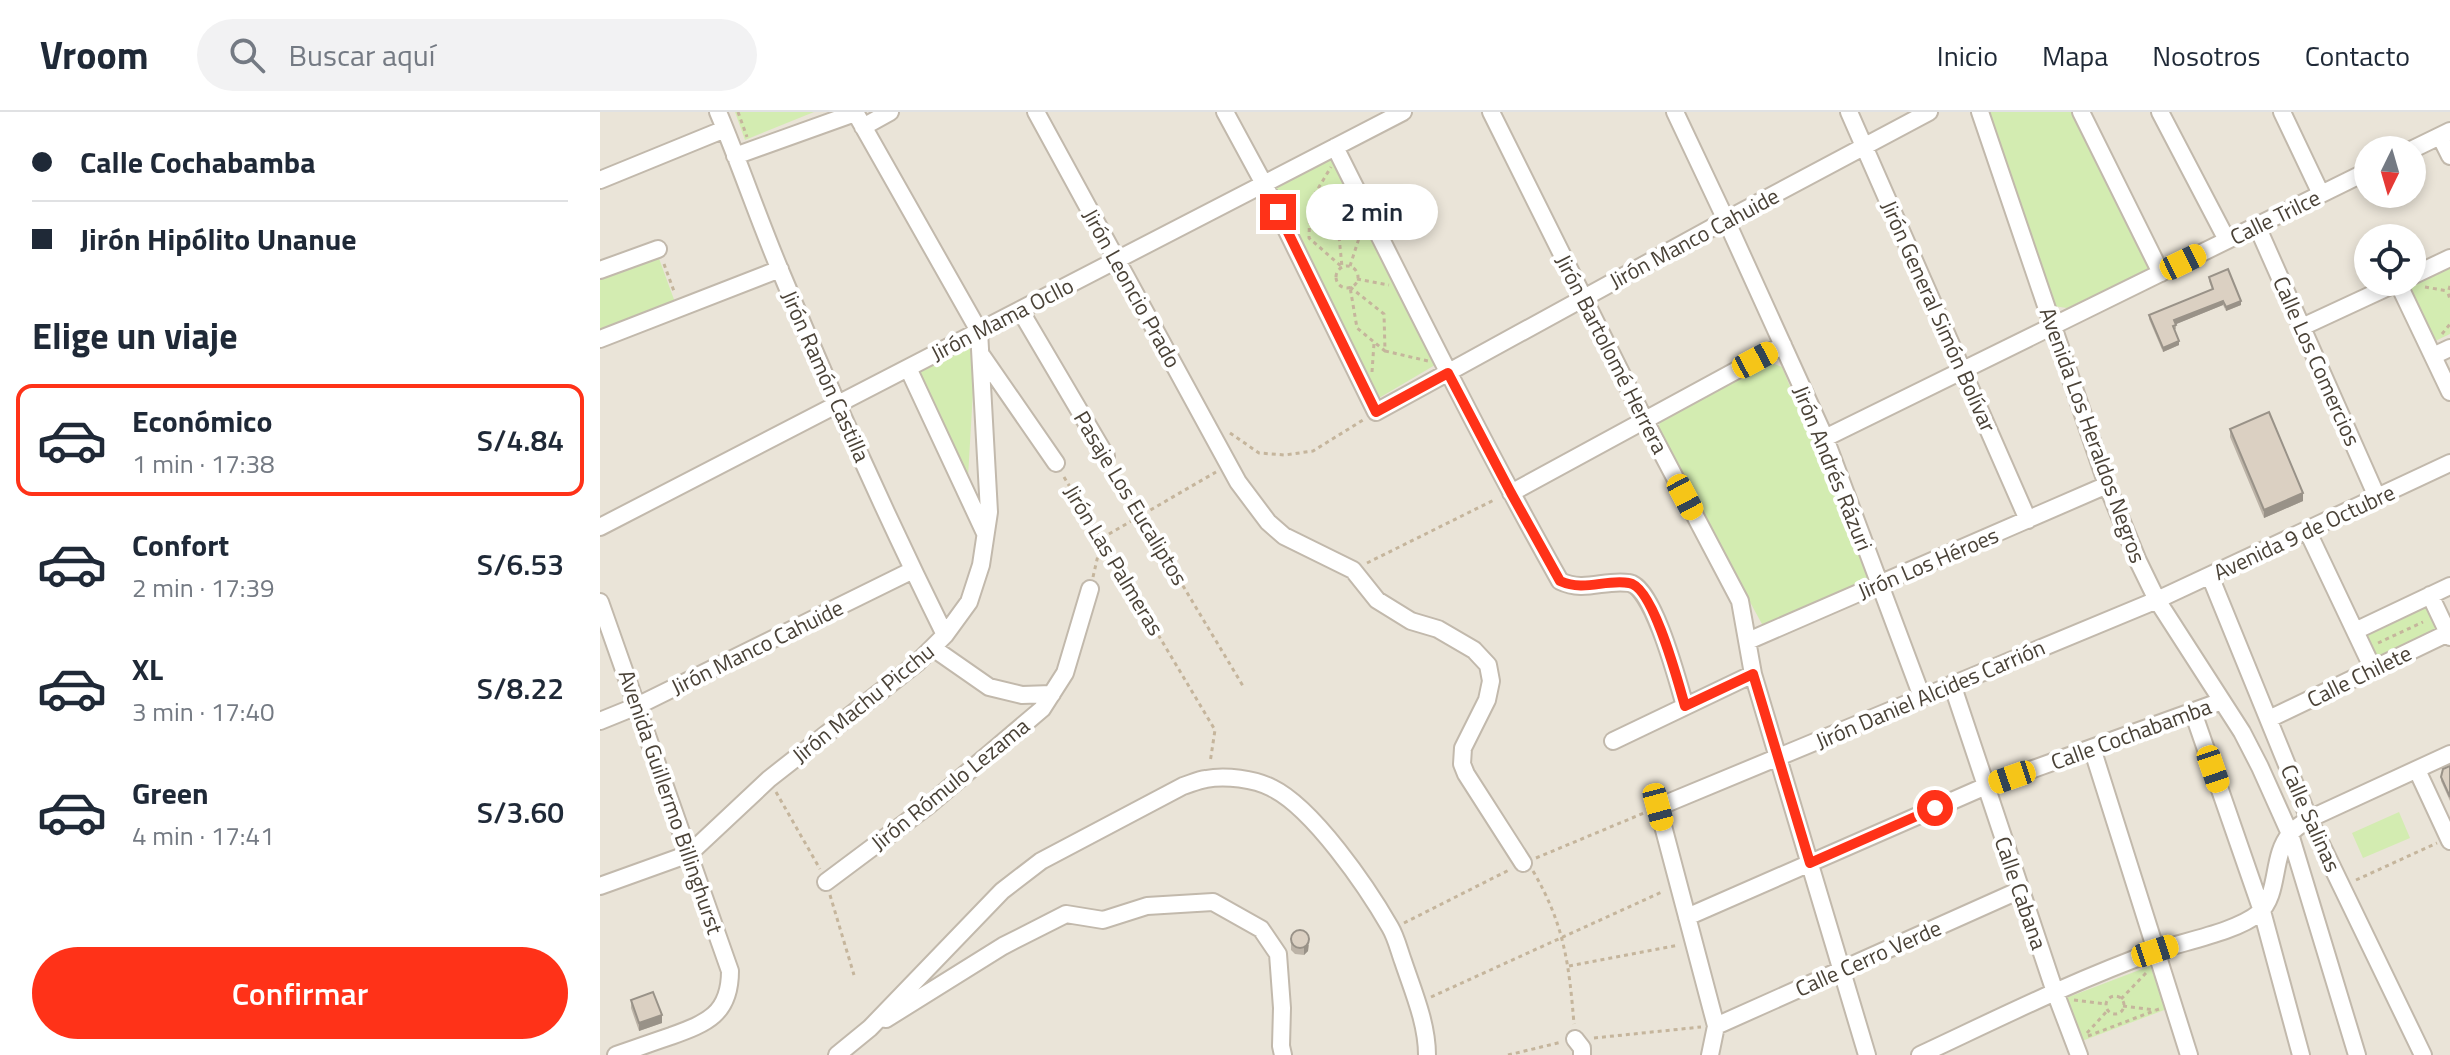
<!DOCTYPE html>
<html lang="es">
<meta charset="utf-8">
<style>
:root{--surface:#fff;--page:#f2f2f3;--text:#1f2937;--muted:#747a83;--line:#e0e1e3;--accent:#ff3218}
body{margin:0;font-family:"Titillium Web",sans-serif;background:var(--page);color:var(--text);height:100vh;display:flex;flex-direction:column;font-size:30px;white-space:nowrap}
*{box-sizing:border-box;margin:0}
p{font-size:26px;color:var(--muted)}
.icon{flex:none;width:44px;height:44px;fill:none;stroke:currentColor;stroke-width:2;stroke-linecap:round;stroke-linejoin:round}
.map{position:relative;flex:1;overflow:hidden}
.sheet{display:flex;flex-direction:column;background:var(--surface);width:600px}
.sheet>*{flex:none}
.hud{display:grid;align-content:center;height:176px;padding:0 32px;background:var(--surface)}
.needle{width:52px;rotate:185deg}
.fabs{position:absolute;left:1754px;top:24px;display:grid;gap:16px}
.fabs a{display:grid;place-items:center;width:72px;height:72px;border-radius:50%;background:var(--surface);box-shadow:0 4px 12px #0003;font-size:40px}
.end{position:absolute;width:36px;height:36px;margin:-18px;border:10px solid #ff3218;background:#fff;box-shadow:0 0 0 4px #fff}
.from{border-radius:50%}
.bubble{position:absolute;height:56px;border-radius:28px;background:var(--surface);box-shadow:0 4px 12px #0003;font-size:26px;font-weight:600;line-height:56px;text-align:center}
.car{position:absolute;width:24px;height:48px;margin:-24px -12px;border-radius:10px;box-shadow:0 0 6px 2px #0007;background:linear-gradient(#f5c518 24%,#345 0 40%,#f5c518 0 76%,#345 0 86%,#f5c518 0)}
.hud b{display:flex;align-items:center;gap:28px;height:76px;font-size:30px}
.hud b+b{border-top:2px solid var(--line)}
.hud i{width:20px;height:20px;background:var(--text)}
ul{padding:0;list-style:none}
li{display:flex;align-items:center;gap:24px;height:112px;margin:0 16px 12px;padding:0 16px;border:4px solid transparent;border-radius:16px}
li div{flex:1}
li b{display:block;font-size:30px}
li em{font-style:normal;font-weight:600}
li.active{border-color:var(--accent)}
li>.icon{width:72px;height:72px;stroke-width:1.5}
h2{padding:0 32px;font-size:36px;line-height:96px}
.action{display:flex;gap:16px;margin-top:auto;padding:16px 32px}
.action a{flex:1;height:92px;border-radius:48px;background:var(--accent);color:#fff;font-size:32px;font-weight:600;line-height:92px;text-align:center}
header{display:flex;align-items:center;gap:48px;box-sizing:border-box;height:112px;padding:0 40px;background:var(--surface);border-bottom:2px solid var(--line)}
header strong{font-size:38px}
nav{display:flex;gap:44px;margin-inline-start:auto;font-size:28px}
.search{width:560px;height:72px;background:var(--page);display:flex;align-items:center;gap:20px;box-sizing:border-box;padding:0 28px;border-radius:44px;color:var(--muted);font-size:30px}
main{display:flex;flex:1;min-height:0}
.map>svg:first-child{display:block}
.residential{fill:#eae4d8;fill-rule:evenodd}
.green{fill:#d3ecb1}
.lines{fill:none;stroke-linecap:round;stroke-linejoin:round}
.minor-casing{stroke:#c2b9ac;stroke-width:20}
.path{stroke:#c5b59c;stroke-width:3;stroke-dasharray:4 4;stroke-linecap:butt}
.minor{stroke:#fff;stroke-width:16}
.wall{fill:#bcb3a7}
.shaded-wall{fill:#999288}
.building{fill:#dbd0c2;stroke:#999288;stroke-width:2}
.route{stroke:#ff3218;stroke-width:10}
.labels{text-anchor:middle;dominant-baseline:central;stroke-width:8;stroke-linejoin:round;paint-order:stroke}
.street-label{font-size:22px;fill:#4a4237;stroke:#fff}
</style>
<header>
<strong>Vroom</strong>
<div class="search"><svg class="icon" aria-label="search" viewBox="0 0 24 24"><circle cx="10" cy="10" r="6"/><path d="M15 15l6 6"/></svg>Buscar aquí</div>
<nav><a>Inicio</a><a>Mapa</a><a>Nosotros</a><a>Contacto</a></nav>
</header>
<main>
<section class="sheet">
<div class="hud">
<b><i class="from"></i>Calle Cochabamba</b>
<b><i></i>Jirón Hipólito Unanue</b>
</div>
<h2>Elige un viaje</h2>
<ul>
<li class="active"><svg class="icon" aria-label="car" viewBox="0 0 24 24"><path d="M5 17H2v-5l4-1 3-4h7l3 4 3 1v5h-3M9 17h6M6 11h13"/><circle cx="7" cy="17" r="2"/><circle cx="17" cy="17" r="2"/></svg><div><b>Económico</b><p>1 min · 17:38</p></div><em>S/4.84</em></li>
<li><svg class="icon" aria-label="car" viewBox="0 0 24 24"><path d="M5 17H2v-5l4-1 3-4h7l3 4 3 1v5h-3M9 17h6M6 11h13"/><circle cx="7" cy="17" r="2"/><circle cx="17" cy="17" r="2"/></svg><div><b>Confort</b><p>2 min · 17:39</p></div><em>S/6.53</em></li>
<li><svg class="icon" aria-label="car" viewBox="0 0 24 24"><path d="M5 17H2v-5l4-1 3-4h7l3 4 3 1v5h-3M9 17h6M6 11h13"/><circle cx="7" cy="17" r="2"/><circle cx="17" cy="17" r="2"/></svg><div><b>XL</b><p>3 min · 17:40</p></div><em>S/8.22</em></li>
<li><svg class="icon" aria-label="car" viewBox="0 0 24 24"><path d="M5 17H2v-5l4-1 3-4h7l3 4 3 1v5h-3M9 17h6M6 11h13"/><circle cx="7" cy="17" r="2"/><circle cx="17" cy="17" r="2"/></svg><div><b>Green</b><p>4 min · 17:41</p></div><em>S/3.60</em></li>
</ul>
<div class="action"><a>Confirmar</a></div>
</section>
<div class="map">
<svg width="1850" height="943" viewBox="0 0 1850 943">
<rect width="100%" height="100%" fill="#f6f2ea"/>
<path class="residential" d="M0,0h1850v943h-1850zM1768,38h44v44h-44zM1768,126h44v44h-44z"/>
<path class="green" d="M135,0h79l-69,28z
M1385,0h93l77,155 -88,41 -14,-2z
M732,47l103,206 -56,33 -107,-209z
M57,141l19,52 -76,28v-59z
M1850,153v69l-17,8 -27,-57z
M367,234l5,3 3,8 -7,120 -50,-105z
M1172,251l10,4 87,212 -2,5 -98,40h-7l-104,-190 2,-13 103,-56z
M1826,493l12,26 -60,29 -13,-26z
M1799,700l11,26 -47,20 -11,-25z
M1550,854l17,43 -85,32 -16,-43z"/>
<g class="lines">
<defs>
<path id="minor" d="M118,0c22,52 40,106 62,158 51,123 106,246 165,365
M436,0l202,370 30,40 16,14 69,34 24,30 34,21 27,8 36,21 14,15 3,16 -4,19 -24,48 -1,16 4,10 57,89
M625,0l39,72 112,228 350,-192 203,-108
M891,0l153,307 96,182 13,73 114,381
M1075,0l51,108 99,218 97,259
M1249,0l179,408
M1380,0l127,373 31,76 19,39 85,132 18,35 30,67 67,221
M1481,0l80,161
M1560,0l67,128
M1682,0l39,82
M263,15l27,-15
M1840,24l10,20
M735,35c73,146 145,292 225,434 25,12 44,-2 69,2 24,3 49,99 56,123
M1811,38l39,-19
M135,44l120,-43
M0,68l125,-51
M1657,114l120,271
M0,158l58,-21
M1812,164l38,-18
M1798,171l52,109
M420,198l86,146
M1702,215l97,-45
M0,227l180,-70
M382,244l74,107
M1833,244l17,-8
M308,256l77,165
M1225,326l543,-267
M911,381l272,-148
M0,415l803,-415
M1707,418l66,139
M1610,464l99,243 114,236
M1830,483l20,42
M0,490l130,369c0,43 -23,52 -59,65 -18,6 -37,13 -55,19
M1755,519l95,-45
M1148,529l359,-156
M333,536l56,39 33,8 30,-1
M1352,572l103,308 24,63
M1593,600l69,199 39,144
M1669,607l179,-86
M0,609l37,-15 276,-136
M1013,629l140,-67
M1492,636l97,307
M1817,658l33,71
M226,770l103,-77 113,-96 23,-36 25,-84
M0,774l89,-32 80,-75 148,-116 28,-28 24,-33 12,-37 8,-53 -10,-181 -124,-219
M1087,805l299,-131 236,-85
M286,907l117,-73 63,-32 37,6 44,-14 66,-4 48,27 17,25 4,54 -1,38 2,9
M1116,914l304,-136
M975,927l7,9v7
M237,943l33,-27 132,-137 39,-30 142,-75c7,-2 15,-6 23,-7 19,-4 49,0 66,9 41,20 95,99 118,139 6,10 9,23 13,34 10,30 24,62 24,94
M1110,943l6,-29 -58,-219 499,-207 293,-137
M1320,943c77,-36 155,-75 236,-104 29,-10 80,-19 103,-38 21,-19 12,-57 31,-79 5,-6 13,-11 19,-15l141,-65"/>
</defs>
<use href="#minor" class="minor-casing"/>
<path class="path" d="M138,0l9,25
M710,90l28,24 4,41 -33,-29z
M710,90l21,-35
M64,152l11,30
M750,154l11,-34
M736 165a11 11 0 1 1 22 0a11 11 0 1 1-22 0Z
M757,167l32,6
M1850,174l-2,7 2,6
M750,175l34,27 1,37 -28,-23z
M1825,175l23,4
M1842,222l8,-10
M785,239l43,10
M772,260l2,-29
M630,321l29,20 26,2 28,-4 50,-31
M513,357l130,217
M464,365l151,253 -5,33
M502,426l114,-66
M767,451l129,-64
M493,465l9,-39
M1778,531l45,-21
M176,680l44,77
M936,746l108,-45
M933,759c31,53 36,92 41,153
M1756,768l81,-37
M230,783l24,80
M804,811l107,-54
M969,854l110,-21
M1506 893a9 9 0 1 1 18 0a9 9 0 1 1-18 0Z
M831,885l233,-106
M1521,887l25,-26
M1474,888l32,4
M1523,894l32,4
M1487,921l21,-23
M1488,924l71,-27
M994,926l107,-11
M908,943l54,-13"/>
<use href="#minor" class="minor"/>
</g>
<path class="wall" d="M1609,165l32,28 -15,6 -3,-6 -47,19v5l-2,1 5,15 -16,7 -14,-33v-4l63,-26 -3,-8z
M1630,317l73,72 -39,17 -34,-81z
M1850,654v35l-9,-20v-4z
M691,830l18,3 -1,6 -4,4 -9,-1 -4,-4z
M31,888l31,23 -23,8 -8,-23z"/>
<path class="shaded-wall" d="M1623,189v4l-49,20v-5z
M1641,189v4l-15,6v-4z
M1579,229v4l-16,7v-4z
M1703,381v8l-39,17v-8z
M709,825l-1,14 -4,4v-8z
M62,903v8l-23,8v-8z"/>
<path class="building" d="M1628,157l13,32 -15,6 -3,-6 -49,19 2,5 -3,1 6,15 -16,7 -14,-33 64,-26 -4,-12z
M1669,300l34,81 -39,17 -34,-81z
M1850,654v31l-9,-20 2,-8z
M691 827a9 9 0 1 1 18 0a9 9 0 1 1-18 0Z
M53,880l9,23 -23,8 -8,-23z"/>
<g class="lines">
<path class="route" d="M678,100l98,200 72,-39 63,120 49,88c25,11 44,-2 69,2 24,3 49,99 56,123l68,-32 57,189 125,-55"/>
</g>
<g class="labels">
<g class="street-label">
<text transform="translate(1675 105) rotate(-26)">Calle Trilce</text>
<text transform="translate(1094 126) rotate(-28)">Jirón Manco Cahuide</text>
<text transform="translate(532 176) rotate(61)">Jirón Leoncio Prado</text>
<text transform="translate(1339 204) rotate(66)">Jirón General Simón Bolívar</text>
<text transform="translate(402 207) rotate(-27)">Jirón Mama Ocllo</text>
<text transform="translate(1012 242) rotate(63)">Jirón Bartolomé Herrera</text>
<text transform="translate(1717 249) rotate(66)">Calle Los Comercios</text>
<text transform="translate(226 264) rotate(66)">Jirón Ramón Castilla</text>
<text transform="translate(1493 323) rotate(70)">Avenida Los Heraldos Negros</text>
<text transform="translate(1233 356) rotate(68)">Jirón Andrés Rázuri</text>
<text transform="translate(531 386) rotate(59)">Pasaje Los Eucaliptos</text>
<text transform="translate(1704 420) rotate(-25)">Avenida 9 de Octubre</text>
<text transform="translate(514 448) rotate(59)">Jirón Las Palmeras</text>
<text transform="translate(1328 451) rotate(-23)">Jirón Los Héroes</text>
<text transform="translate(157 535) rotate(-26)">Jirón Manco Cahuide</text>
<text transform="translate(1759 564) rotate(-26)">Calle Chilete</text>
<text transform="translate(1330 582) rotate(-23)">Jirón Daniel Alcides Carrión</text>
<text transform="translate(263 591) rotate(-39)">Jirón Machu Picchu</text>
<text transform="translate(1531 622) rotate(-20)">Calle Cochabamba</text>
<text transform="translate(350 672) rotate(-39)">Jirón Rómulo Lezama</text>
<text transform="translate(71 690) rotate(71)">Avenida Guillermo Billinghurst</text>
<text transform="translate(1711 706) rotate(66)">Calle Salinas</text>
<text transform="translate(1421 781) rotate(71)">Calle Cabana</text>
<text transform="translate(1268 846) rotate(-24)">Calle Cerro Verde</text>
</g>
</g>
</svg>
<div class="fabs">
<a><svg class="needle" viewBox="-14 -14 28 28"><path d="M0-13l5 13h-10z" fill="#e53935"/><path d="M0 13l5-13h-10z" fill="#747a83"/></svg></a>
<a><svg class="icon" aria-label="locate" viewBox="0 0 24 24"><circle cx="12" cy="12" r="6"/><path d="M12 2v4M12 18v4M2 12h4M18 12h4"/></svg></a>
</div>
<i class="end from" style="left:1335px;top:696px"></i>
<i class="end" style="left:678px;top:100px"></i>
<div class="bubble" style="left:706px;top:72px;width:132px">2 min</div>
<i class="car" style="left:1583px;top:150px;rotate:64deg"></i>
<i class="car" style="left:1155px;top:248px;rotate:62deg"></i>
<i class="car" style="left:1085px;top:385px;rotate:152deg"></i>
<i class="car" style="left:1613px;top:657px;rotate:161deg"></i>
<i class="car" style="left:1412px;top:665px;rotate:251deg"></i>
<i class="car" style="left:1058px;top:695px;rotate:165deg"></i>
<i class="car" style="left:1555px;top:839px;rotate:72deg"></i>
</div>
</main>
